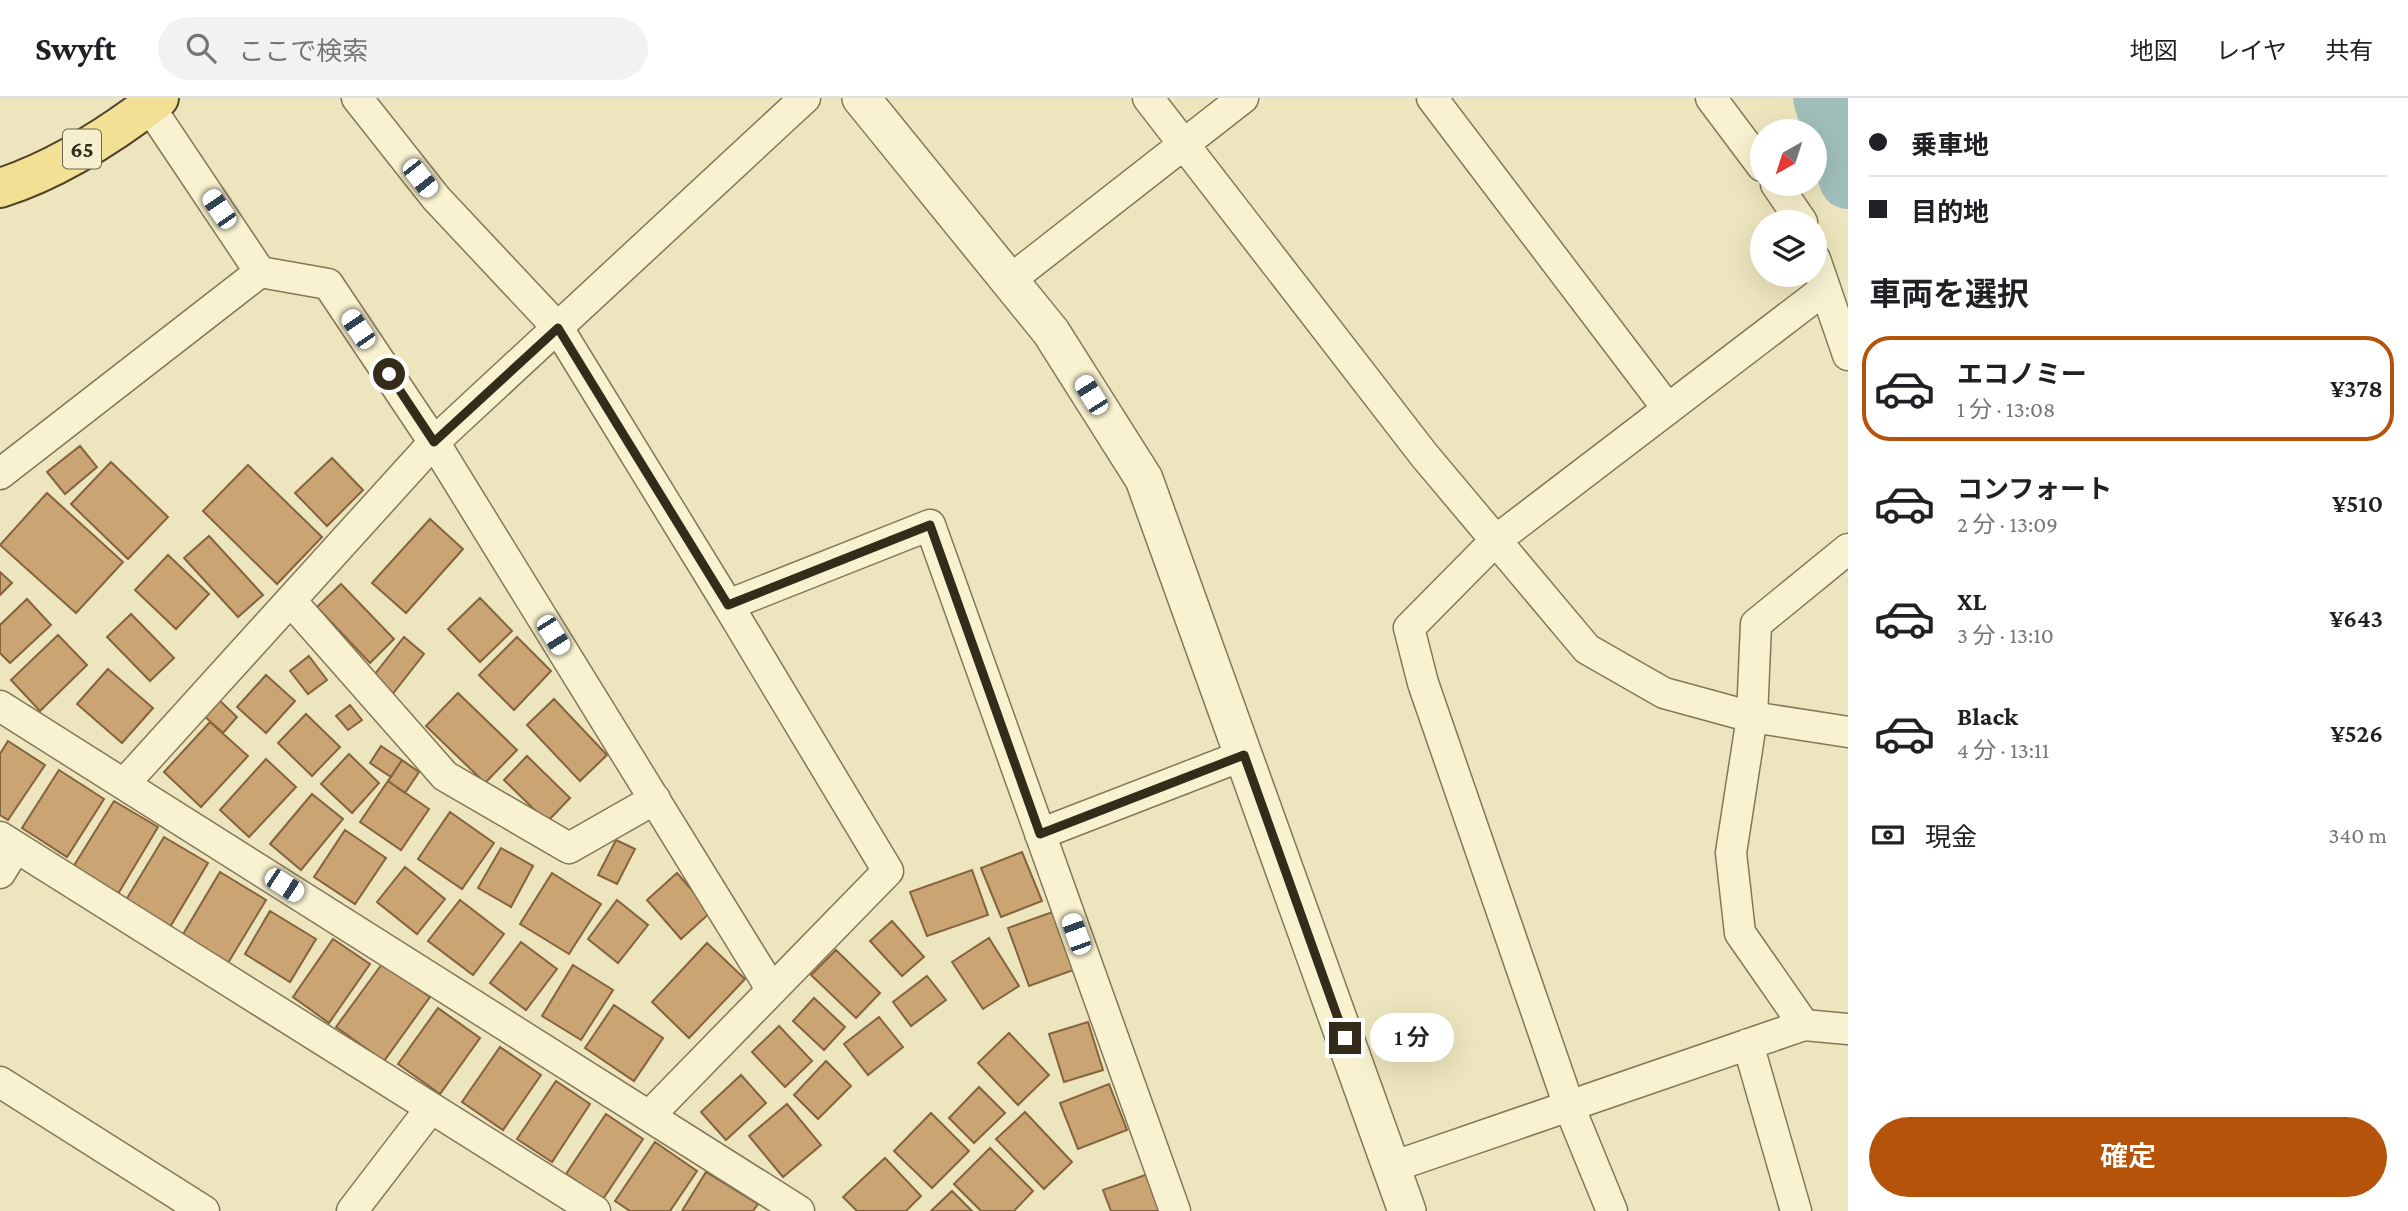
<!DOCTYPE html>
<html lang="ja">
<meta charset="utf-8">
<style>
:root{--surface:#fff;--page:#f2f2f2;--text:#202124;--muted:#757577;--line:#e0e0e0;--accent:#b45309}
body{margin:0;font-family:"Crimson Pro","Noto Sans JP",serif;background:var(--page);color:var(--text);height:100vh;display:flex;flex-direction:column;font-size:26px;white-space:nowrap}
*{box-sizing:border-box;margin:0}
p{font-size:23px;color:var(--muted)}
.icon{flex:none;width:38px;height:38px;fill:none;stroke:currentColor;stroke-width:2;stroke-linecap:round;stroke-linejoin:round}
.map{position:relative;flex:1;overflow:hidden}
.sheet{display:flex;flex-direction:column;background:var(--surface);width:560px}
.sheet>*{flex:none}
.hud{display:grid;align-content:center;height:154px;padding:0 21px;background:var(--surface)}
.needle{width:46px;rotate:219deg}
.controls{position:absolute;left:1750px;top:21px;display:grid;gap:14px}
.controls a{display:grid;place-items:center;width:77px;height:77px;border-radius:50%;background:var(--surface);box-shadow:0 7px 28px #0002;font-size:35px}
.end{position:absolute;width:32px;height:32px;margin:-16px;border:9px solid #342b1b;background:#fff;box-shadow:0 0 0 4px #fff}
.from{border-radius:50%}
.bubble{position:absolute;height:49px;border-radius:24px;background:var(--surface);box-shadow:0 7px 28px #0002;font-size:23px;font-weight:600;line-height:49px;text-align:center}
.car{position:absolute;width:21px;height:42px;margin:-21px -10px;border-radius:9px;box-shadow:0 0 5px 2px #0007;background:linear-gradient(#fff 24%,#345 0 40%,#fff 0 76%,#345 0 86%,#fff 0)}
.hud b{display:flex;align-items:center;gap:24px;height:66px;font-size:26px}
.hud b+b{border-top:2px solid var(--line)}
.hud i{width:18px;height:18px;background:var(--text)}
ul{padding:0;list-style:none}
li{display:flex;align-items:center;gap:21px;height:105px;margin:0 14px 10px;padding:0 7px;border:4px solid transparent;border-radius:28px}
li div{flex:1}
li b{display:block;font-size:26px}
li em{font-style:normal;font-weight:600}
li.selected{border-color:var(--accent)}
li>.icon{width:63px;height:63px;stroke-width:1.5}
h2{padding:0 21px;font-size:32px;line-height:84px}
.pay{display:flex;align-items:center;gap:18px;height:77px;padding:0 21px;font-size:26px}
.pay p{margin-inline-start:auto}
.cta{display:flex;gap:14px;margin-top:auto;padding:14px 21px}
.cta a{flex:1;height:80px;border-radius:42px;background:var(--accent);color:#fff;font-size:28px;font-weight:600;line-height:80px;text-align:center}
header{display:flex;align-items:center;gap:42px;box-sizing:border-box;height:98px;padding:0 35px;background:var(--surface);border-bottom:2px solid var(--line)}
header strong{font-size:33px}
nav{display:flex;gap:38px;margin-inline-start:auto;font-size:24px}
.search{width:490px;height:63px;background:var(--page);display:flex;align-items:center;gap:18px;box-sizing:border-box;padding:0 24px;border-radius:38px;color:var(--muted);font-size:26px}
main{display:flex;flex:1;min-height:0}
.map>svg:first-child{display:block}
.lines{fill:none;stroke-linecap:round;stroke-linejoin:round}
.river{stroke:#a1bfba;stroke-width:58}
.building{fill:#cba473;stroke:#84633d;stroke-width:2}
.minor-casing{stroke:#857657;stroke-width:33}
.tertiary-casing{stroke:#857657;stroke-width:40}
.primary-casing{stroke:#52432b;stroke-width:42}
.minor{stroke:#f8f2d0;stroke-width:30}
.tertiary{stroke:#f8f2d0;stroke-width:37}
.primary{stroke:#f2e194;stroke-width:38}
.route{stroke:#342b1b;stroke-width:9}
.labels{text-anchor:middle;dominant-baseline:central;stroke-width:6;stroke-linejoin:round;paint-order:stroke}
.shield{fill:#f5efcd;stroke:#6e6650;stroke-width:2}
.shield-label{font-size:23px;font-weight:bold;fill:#342b1b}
</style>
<header>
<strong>Swyft</strong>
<div class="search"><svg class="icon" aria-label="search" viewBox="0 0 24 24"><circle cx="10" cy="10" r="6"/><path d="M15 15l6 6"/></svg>ここで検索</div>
<nav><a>地図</a><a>レイヤ</a><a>共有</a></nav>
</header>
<main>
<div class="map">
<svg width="1848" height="1113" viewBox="0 0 1848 1113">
<rect width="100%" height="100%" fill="#ede5bd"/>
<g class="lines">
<path class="river" d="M1822,0l26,82"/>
</g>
<path class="building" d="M80,348l17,21 -32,27 -18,-22z
M332,360l31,32 -36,36 -32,-33z
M111,364l57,55 -40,42 -57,-55z
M248,367l74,72 -45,47 -74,-73z
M47,395l76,69 -47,51 -76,-68z
M430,421l33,30 -57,64 -34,-30z
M209,438l54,59 -25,22 -54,-59z
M168,457l41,39 -33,35 -41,-39z
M0,474l12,11 -12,12z
M341,486l53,55 -24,24 -53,-56z
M480,500l32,33 -32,31 -32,-33z
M27,501l24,26 -41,38 -10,-10v-28z
M131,516l43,44 -24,23 -43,-44z
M58,537l29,30 -47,46 -29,-31z
M404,539l20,17 -33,42 -20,-17z
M517,539l34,34 -37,39 -35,-35z
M309,558l18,24 -19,14 -18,-23z
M108,571l45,39 -31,35 -45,-39z
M266,577l29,26 -29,32 -29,-26z
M458,595l59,57 -32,33 -59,-57z
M217,600l20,19 -14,16 -21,-19z
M554,601l53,56 -27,26 -53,-56z
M350,607l12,15 -14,10 -12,-14z
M306,616l34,33 -28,29 -34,-33z
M210,624l38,34 -47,51 -37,-35z
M8,643l37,24 -37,55 -8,-5v-61z
M381,648l21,14 -11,17 -21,-14z
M349,656l30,29 -27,30 -31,-29z
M527,658l43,42 -23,24 -43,-42z
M266,661l30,28 -47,50 -29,-27z
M402,662l17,12 -14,21 -17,-12z
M59,672l45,29 -37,58 -45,-29z
M388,683l41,28 -28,41 -41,-28z
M312,696l31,25 -42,51 -31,-26z
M114,703l44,26 -43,72 -45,-27z
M450,714l44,31 -32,46 -44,-30z
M345,732l41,28 -31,46 -41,-27z
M164,739l44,26 -38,64 -44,-27z
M616,742l19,9 -18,35 -19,-9z
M501,750l32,18 -22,41 -33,-19z
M1022,754l20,49 -41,16 -20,-49z
M405,769l40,32 -28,35 -40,-32z
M972,772l16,45 -61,21 -17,-44z
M220,774l46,28 -38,63 -46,-27z
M552,775l49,31 -32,50 -49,-30z
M677,775l34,39 -30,27 -34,-39z
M460,802l44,34 -31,41 -45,-34z
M617,802l31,25 -30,38 -30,-24z
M1058,812l21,58 -50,18 -21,-58z
M270,813l46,28 -26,43 -45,-28z
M892,823l32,36 -22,19 -32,-35z
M989,840l30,48 -36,23 -31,-47z
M333,841l37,25 -41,59 -36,-26z
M521,844l36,27 -31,41 -36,-27z
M707,845l38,36 -56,59 -37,-36z
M836,852l44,43 -24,25 -45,-43z
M382,866l48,33 -46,64 -48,-34z
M573,867l40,25 -32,50 -39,-24z
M927,878l19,24 -35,26 -18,-24z
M814,900l31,29 -21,23 -31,-29z
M614,907l49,33 -29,43 -49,-33z
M438,910l42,30 -40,56 -42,-30z
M879,919l24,30 -35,28 -24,-31z
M1088,924l15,48 -39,12 -15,-48z
M779,928l33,35 -27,26 -33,-35z
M1009,935l40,42 -31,30 -40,-42z
M500,949l41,28 -38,55 -41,-28z
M826,963l25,25 -33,33 -24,-24z
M741,977l25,28 -40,37 -25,-28z
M556,983l34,23 -38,58 -35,-23z
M1109,986l18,46 -49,19 -18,-46z
M979,989l26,26 -31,30 -25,-25z
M787,1006l34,41 -38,32 -34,-41z
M1025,1014l47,50 -28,27 -48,-50z
M931,1015l38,38 -37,37 -38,-37z
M606,1016l37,25 -40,60 -37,-25z
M655,1044l42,29 -27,40h-40l-15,-10z
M990,1050l43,43 -19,20h-33l-27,-27z
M885,1060l36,38 -15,15h-49l-14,-14z
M706,1074l52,32 -5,7h-71z
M1148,1076l13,37h-50l-8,-21z
M952,1093l20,20h-41z"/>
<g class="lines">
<defs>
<path id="minor" d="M357,0l79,100 122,130 170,277 202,-80 245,686
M1148,0l276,357 163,194 77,44 88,24 96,15
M1432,0l236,311
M1711,0l51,68
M149,8l111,166 68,12 109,163 335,543
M1776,86l26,38
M1815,161l33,96
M1010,182l233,-182
M0,376l260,-202
M1848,451l-92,75 -4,93 -21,136 9,80 64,92 44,4
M291,503l154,175 124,72 86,-49
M0,608l799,505
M124,686l310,-342 371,-344
M1040,736l204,-79
M0,739l595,374
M0,775l16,-26
M1748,946l48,167
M0,984l204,129
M649,1018l239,-245 -160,-266
M1392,1069l412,-142
M352,1113l79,-103
M1612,1113l-43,-105 -146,-423 -14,-55 86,-87 330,-252"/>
<path id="tertiary" d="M861,0l190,234 93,147 263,732"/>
<path id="primary" d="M0,90c57,-18 111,-53 159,-90"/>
</defs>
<use href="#minor" class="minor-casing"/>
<use href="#tertiary" class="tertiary-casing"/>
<use href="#primary" class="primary-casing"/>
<use href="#minor" class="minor"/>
<use href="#tertiary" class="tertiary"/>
<use href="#primary" class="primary"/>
</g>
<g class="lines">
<path class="route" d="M389,276l45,68 124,-114 170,277 202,-80 110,309 204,-79 101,283"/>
</g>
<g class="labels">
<rect class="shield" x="63" y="31.5" width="38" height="39" rx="5"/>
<g class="shield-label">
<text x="82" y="51">65</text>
</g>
</g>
</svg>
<div class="controls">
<a><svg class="needle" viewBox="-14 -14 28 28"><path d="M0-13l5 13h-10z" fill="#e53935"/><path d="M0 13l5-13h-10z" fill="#757577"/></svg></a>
<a><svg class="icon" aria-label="layers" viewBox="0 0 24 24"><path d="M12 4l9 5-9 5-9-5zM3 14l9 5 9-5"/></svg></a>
</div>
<i class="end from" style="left:389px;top:276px"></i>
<i class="end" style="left:1345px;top:940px"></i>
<div class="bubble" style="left:1370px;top:915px;width:84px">1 分</div>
<i class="car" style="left:420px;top:80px;rotate:142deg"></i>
<i class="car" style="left:219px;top:111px;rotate:326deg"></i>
<i class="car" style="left:358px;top:231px;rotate:326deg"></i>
<i class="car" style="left:1091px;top:297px;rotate:328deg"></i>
<i class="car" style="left:553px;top:537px;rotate:148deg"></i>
<i class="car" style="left:284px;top:787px;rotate:123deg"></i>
<i class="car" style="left:1076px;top:836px;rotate:340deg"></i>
</div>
<section class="sheet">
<div class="hud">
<b><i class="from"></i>乗車地</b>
<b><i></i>目的地</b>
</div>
<h2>車両を選択</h2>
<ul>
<li class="selected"><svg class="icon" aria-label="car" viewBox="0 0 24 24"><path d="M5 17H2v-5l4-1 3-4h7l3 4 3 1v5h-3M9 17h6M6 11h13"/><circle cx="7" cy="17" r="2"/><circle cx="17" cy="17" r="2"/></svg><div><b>エコノミー</b><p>1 分 · 13:08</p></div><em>¥378</em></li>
<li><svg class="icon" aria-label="car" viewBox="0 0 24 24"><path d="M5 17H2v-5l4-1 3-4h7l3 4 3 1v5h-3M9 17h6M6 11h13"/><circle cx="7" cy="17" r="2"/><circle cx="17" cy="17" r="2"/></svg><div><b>コンフォート</b><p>2 分 · 13:09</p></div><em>¥510</em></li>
<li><svg class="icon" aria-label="car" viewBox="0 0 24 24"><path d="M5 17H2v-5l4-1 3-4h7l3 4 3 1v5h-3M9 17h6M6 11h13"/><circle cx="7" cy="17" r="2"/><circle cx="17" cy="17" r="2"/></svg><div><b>XL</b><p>3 分 · 13:10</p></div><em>¥643</em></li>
<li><svg class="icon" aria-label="car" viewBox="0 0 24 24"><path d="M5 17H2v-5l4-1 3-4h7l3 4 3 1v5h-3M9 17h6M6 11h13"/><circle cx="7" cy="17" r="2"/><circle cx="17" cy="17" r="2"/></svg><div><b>Black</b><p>4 分 · 13:11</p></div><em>¥526</em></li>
</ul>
<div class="pay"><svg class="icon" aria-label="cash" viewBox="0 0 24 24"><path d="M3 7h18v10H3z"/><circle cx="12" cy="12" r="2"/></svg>現金<p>340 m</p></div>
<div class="cta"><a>確定</a></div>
</section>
</main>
